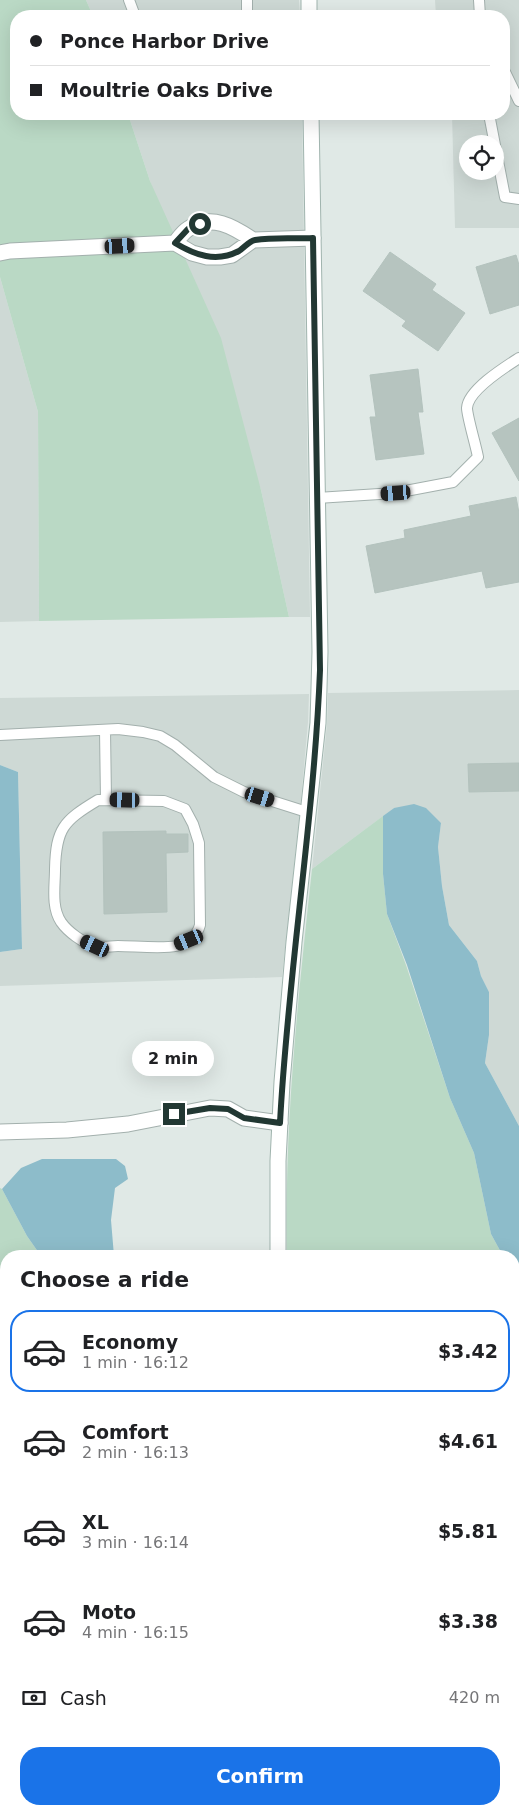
<!DOCTYPE html>
<meta charset="utf-8">
<style>
:root{--surface:#fff;--page:#f2f2f2;--text:#202124;--muted:#757577;--line:#e0e0e0;--accent:#1a73e8}
body{margin:0;font-family:"DejaVu Sans",sans-serif;background:var(--page);color:var(--text);height:100vh;display:flex;flex-direction:column;font-size:19px;white-space:nowrap}
*{box-sizing:border-box;margin:0}
p{font-size:16px;color:var(--muted)}
.icon{flex:none;width:28px;height:28px;fill:none;stroke:currentColor;stroke-width:2;stroke-linecap:round;stroke-linejoin:round}
.map{position:relative;flex:1;overflow:hidden}
.sheet{position:absolute;left:0px;top:1250px;width:520px;height:565px;display:flex;flex-direction:column;background:var(--surface);border-radius:20px 20px 0 0;box-shadow:0 5px 20px #0002}
.sheet>*{flex:none}
.guide{position:absolute;left:10px;top:10px;width:500px;height:110px;border-radius:20px;box-shadow:0 5px 20px #0002;display:grid;align-content:center;height:110px;padding:0 20px;background:var(--surface)}
.fabs{position:absolute;left:459px;top:135px;display:grid;gap:10px}
.fabs a{display:grid;place-items:center;width:45px;height:45px;border-radius:50%;background:var(--surface);box-shadow:0 5px 20px #0002;font-size:25px}
.end{position:absolute;width:22px;height:22px;margin:-11px;border:6px solid #223833;background:#fff;box-shadow:0 0 0 2px #fff}
.from{border-radius:50%}
.bubble{position:absolute;height:35px;border-radius:18px;background:var(--surface);box-shadow:0 5px 20px #0002;font-size:16px;font-weight:800;line-height:35px;text-align:center}
.car{position:absolute;width:15px;height:30px;margin:-15px -8px;border-radius:6px;box-shadow:0 0 4px 1px #0007;background:linear-gradient(#222 24%,#8ab4d8 0 40%,#222 0 76%,#8ab4d8 0 86%,#222 0)}
.guide b{display:flex;align-items:center;gap:18px;height:48px;font-size:19px}
.guide b+b{border-top:1px solid var(--line)}
.guide i{width:12px;height:12px;background:var(--text)}
ul{padding:0;list-style:none}
li{display:flex;align-items:center;gap:15px;height:82px;margin:0 10px 8px;padding:0 10px;border:2px solid transparent;border-radius:20px}
li div{flex:1}
li b{display:block;font-size:19px}
li em{font-style:normal;font-weight:800}
li.on{border-color:var(--accent)}
li>.icon{width:45px;height:45px;stroke-width:1.5}
h2{padding:0 20px;font-size:22px;line-height:60px}
.pay{display:flex;align-items:center;gap:12px;height:55px;padding:0 20px;font-size:19px}
.pay p{margin-inline-start:auto}
.primary-button{display:flex;gap:10px;margin-top:auto;padding:10px 20px}
.primary-button a{flex:1;height:58px;border-radius:20px;background:var(--accent);color:#fff;font-size:20px;font-weight:800;line-height:58px;text-align:center}
.map>svg:first-child{display:block}
.built{fill:#ced9d5;fill-rule:evenodd}
.green{fill:#bad9c5}
.water{fill:#8dbcca}
.building{fill:#b6c4bf;stroke:#b3c2bd}
.lines{fill:none;stroke-linecap:round;stroke-linejoin:round}
.lane-casing{stroke:#a3b0ad;stroke-width:12}
.street-casing{stroke:#a3b0ad;stroke-width:17}
.secondary-casing{stroke:#a0b4ae;stroke-width:17}
.lane{stroke:#fff;stroke-width:10}
.street{stroke:#fff;stroke-width:15}
.secondary{stroke:#fff;stroke-width:15}
.route{stroke:#223833;stroke-width:6}
</style>
<div class="map">
<svg width="519" height="1815" viewBox="0 0 519 1815">
<rect width="100%" height="100%" fill="#e0e9e6"/>
<path class="built" d="M86,0h213l1,16h-207z
M435,0h84v228h-64l-3,-114h52v-98h-68zM468,144h27v27h-27z
M128,114h174l8,503h-21l-28,-127 -111,-309z
M0,277l38,135 1,209 -39,1z
M519,690v436l-34,-63 4,-28v-43l-8,-16 -4,-15 -28,-36 -7,-39 -4,-39 3,-24 -47,-15 -82,61 15,-145 1,-31z
M309,694l-1,28 -8,89 -18,166 -282,9v-34l22,-3 -4,-177 -18,-7v-67z
M300,1809h139l1,6h-140z"/>
<path class="green" d="M0,0h86l7,16h-77v98h112l22,67 71,157 40,152 28,127 -250,4 -1,-209 -38,-135z
M383,816v58l4,40 19,51 44,133 24,55 17,81 12,22h-216c-3,-129 11,-258 25,-387z
M0,1188l2,1 25,47 14,20h-35v502l-6,-13z
M514,1272l5,7v536h-79l-1,-6h75z
M14,1809h267v6h-268z"/>
<path class="water" d="M0,765l18,7 4,177 -22,3z
M414,804l12,4 15,15 -3,24 4,39 7,39 28,36 4,15 8,16v43l-4,28 34,63v153l-5,-7v-16h-11l-12,-22 -17,-81 -24,-55 -43,-133 -20,-51 -4,-40v-58l11,-8z
M42,1159h74l9,7 3,13 -13,9 -4,32 3,36h-73l-14,-20 -25,-47 19,-21z"/>
<path class="building" d="M390,252l46,32 -4,6 33,23 -27,38 -36,-25 4,-5 -43,-30z
M516,255l3,10v40l-29,9 -14,-47z
M418,369l5,43h-5l6,42 -48,6 -6,-43h6l-6,-42z
M519,418v63l-27,-48z
M516,497l3,16v69l-33,6 -4,-17 -107,22 -9,-47 39,-8 -1,-8 67,-14 -2,-10z
M519,763v28l-50,1 -1,-28z
M166,831v3h22v18l-22,1 1,59 -63,2 -1,-82z"/>
<g class="lines">
<defs>
<path id="lane" d="M129,0l6,16
M247,0v16
M479,0l1,16
M504,70l15,31
M489,114l16,83 14,2
M317,498l78,-5 58,-11 25,-25c-2,-11 -11,-41 -11,-49 1,-18 38,-41 52,-50
M105,730l1,70
M0,735l118,-6 25,3 17,4 15,9 39,32 30,15 66,21
M98,800l66,1 21,8 8,15 6,19 1,82c-3,11 -12,18 -24,21 -13,3 -43,0 -58,0 -7,0 -16,2 -23,0 -12,-3 -27,-14 -34,-24 -10,-15 -6,-36 -6,-53 1,-40 8,-48 43,-69z"/>
<path id="street" d="M175,243c4,-5 8,-11 13,-14 23,-16 46,-2 65,11
M0,253l10,-2 165,-8 17,10 15,4h13l12,-2 21,-15 60,-2
M0,1132l67,-2 61,-6 82,-16 18,1 16,9 36,5
M0,1798l6,-3"/>
<path id="secondary" d="M309,0v16
M278,1256v-95l4,-79 12,-140 24,-219 2,-71 -9,-538
M290,1809l1,6"/>
</defs>
<use href="#lane" class="lane-casing"/>
<use href="#street" class="street-casing"/>
<use href="#secondary" class="secondary-casing"/>
<use href="#lane" class="lane"/>
<use href="#street" class="street"/>
<use href="#secondary" class="secondary"/>
</g>
<g class="lines">
<path class="route" d="M174,1114l36,-6 18,1 16,9 36,5c8,-152 34,-302 40,-453l-7,-432c-19,1 -39,-1 -58,2 -6,1 -11,8 -16,11 -23,12 -44,4 -64,-8l13,-14 12,-5"/>
</g>
</svg>
<div class="fabs">
<a><svg class="icon" aria-label="locate" viewBox="0 0 24 24"><circle cx="12" cy="12" r="6"/><path d="M12 2v4M12 18v4M2 12h4M18 12h4"/></svg></a>
</div>
<i class="end from" style="left:200px;top:224px"></i>
<i class="end" style="left:174px;top:1114px"></i>
<div class="bubble" style="left:132px;top:1041px;width:82px">2 min</div>
<i class="car" style="left:120px;top:246px;rotate:87deg"></i>
<i class="car" style="left:396px;top:493px;rotate:266deg"></i>
<i class="car" style="left:260px;top:797px;rotate:107deg"></i>
<i class="car" style="left:125px;top:800px;rotate:271deg"></i>
<i class="car" style="left:189px;top:940px;rotate:248deg"></i>
<i class="car" style="left:95px;top:946px;rotate:295deg"></i>
<div class="guide">
<b><i class="from"></i>Ponce Harbor Drive</b>
<b><i></i>Moultrie Oaks Drive</b>
</div>
<section class="sheet">
<h2>Choose a ride</h2>
<ul>
<li class="on"><svg class="icon" aria-label="car" viewBox="0 0 24 24"><path d="M5 17H2v-5l4-1 3-4h7l3 4 3 1v5h-3M9 17h6M6 11h13"/><circle cx="7" cy="17" r="2"/><circle cx="17" cy="17" r="2"/></svg><div><b>Economy</b><p>1 min · 16:12</p></div><em>$3.42</em></li>
<li><svg class="icon" aria-label="car" viewBox="0 0 24 24"><path d="M5 17H2v-5l4-1 3-4h7l3 4 3 1v5h-3M9 17h6M6 11h13"/><circle cx="7" cy="17" r="2"/><circle cx="17" cy="17" r="2"/></svg><div><b>Comfort</b><p>2 min · 16:13</p></div><em>$4.61</em></li>
<li><svg class="icon" aria-label="car" viewBox="0 0 24 24"><path d="M5 17H2v-5l4-1 3-4h7l3 4 3 1v5h-3M9 17h6M6 11h13"/><circle cx="7" cy="17" r="2"/><circle cx="17" cy="17" r="2"/></svg><div><b>XL</b><p>3 min · 16:14</p></div><em>$5.81</em></li>
<li><svg class="icon" aria-label="car" viewBox="0 0 24 24"><path d="M5 17H2v-5l4-1 3-4h7l3 4 3 1v5h-3M9 17h6M6 11h13"/><circle cx="7" cy="17" r="2"/><circle cx="17" cy="17" r="2"/></svg><div><b>Moto</b><p>4 min · 16:15</p></div><em>$3.38</em></li>
</ul>
<div class="pay"><svg class="icon" aria-label="cash" viewBox="0 0 24 24"><path d="M3 7h18v10H3z"/><circle cx="12" cy="12" r="2"/></svg>Cash<p>420 m</p></div>
<div class="primary-button"><a>Confirm</a></div>
</section>
</div>
